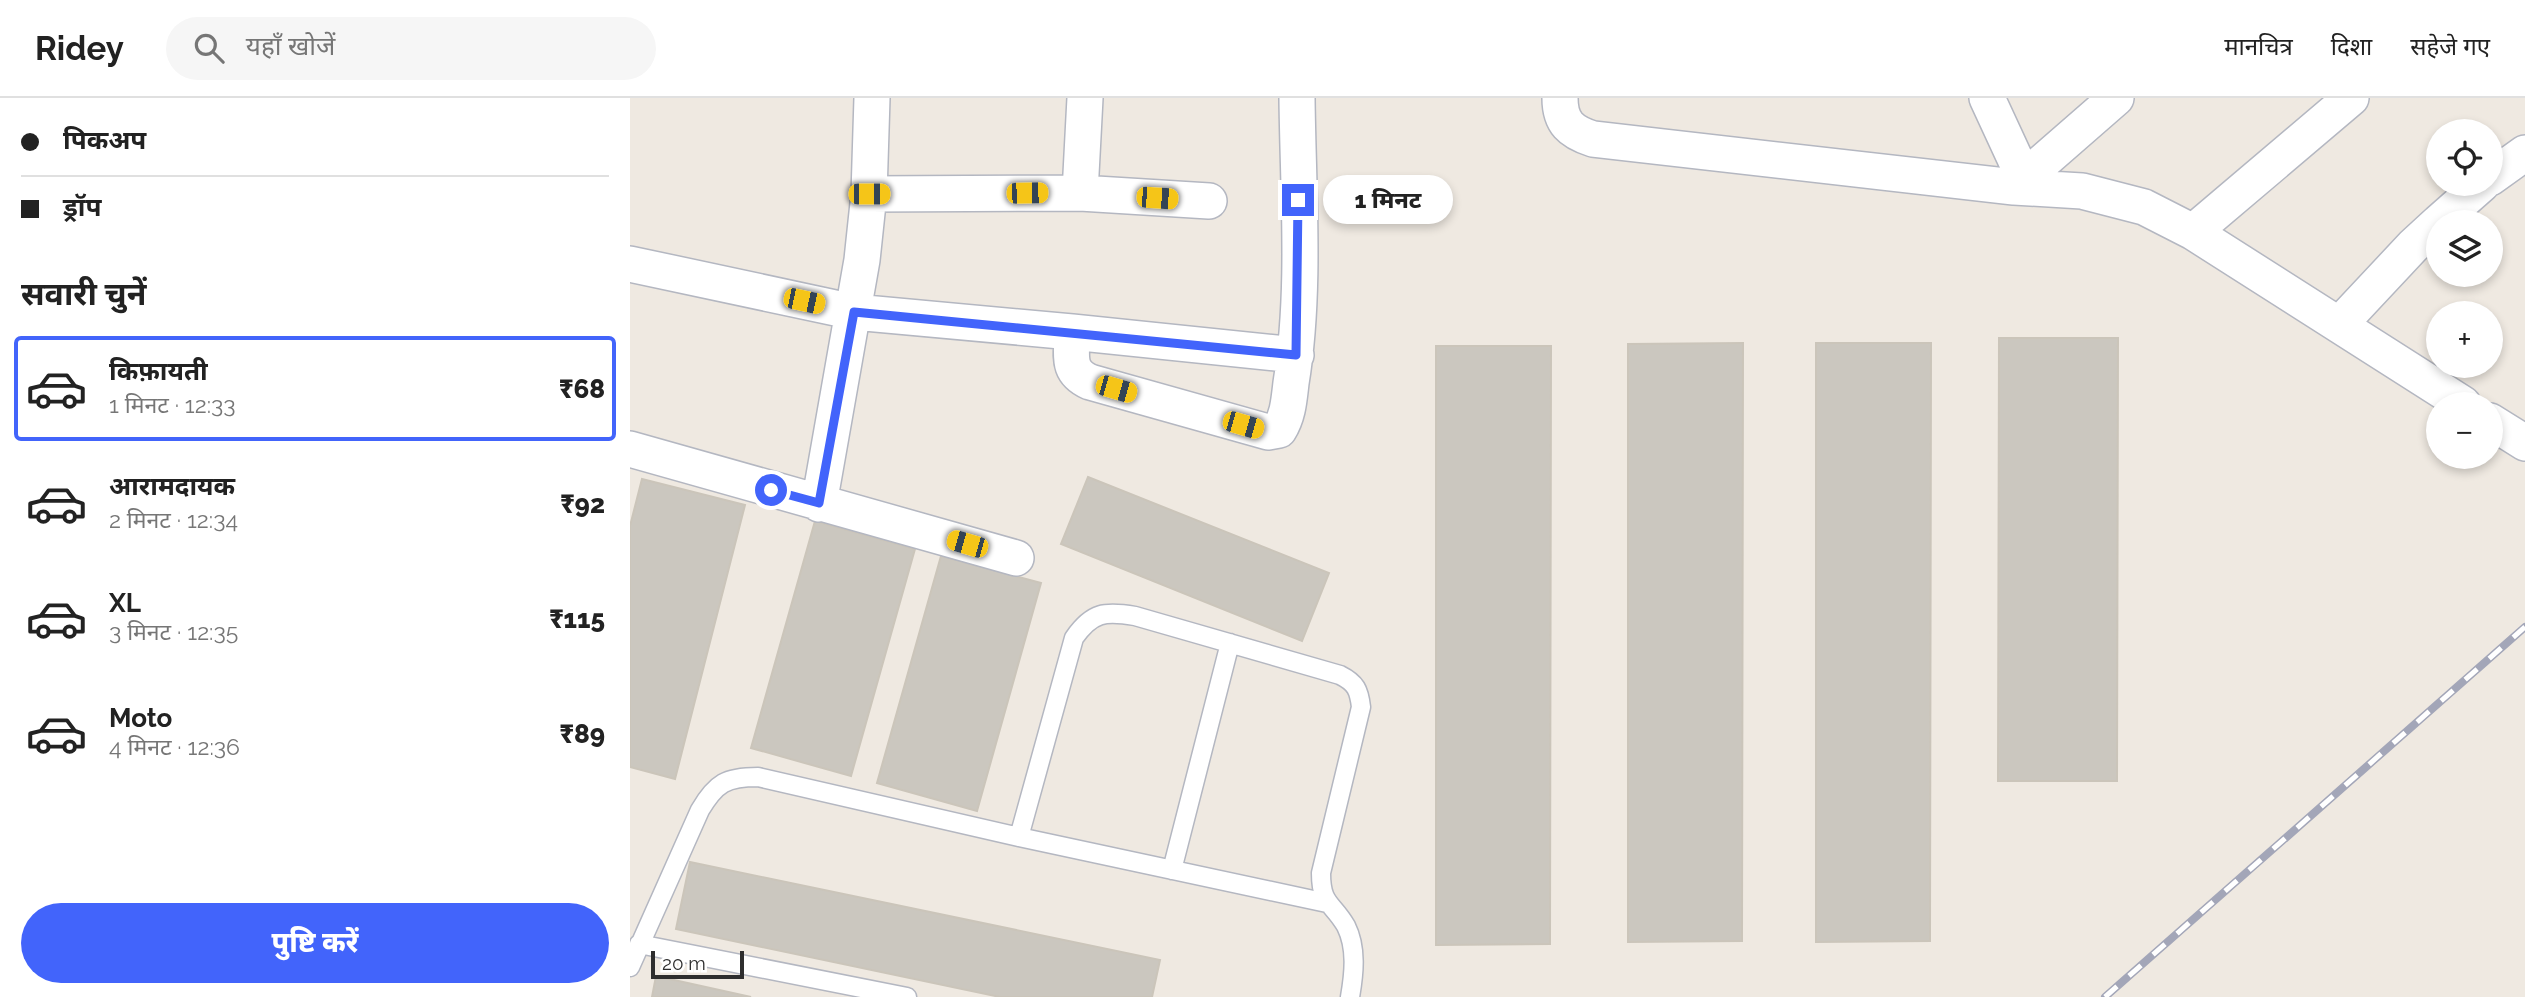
<!DOCTYPE html>
<html lang="hi">
<meta charset="utf-8">
<style>
:root{--surface:#fff;--page:#f6f6f6;--text:#222;--muted:#767676;--line:#e0e0e0;--accent:#4264fb}
body{margin:0;font-family:Raleway,"Noto Sans Devanagari",sans-serif;background:var(--page);color:var(--text);height:100vh;display:flex;flex-direction:column;font-size:26px;white-space:nowrap}
*{box-sizing:border-box;margin:0}
p{font-size:23px;color:var(--muted)}
.icon{flex:none;width:38px;height:38px;fill:none;stroke:currentColor;stroke-width:2;stroke-linecap:round;stroke-linejoin:round}
.map{position:relative;flex:1;overflow:hidden}
.details{display:flex;flex-direction:column;background:var(--surface);width:630px}
.details>*{flex:none}
.hud{display:grid;align-content:center;height:154px;padding:0 21px;background:var(--surface)}
.buttons{position:absolute;left:1796px;top:21px;display:grid;gap:14px}
.buttons a{display:grid;place-items:center;width:77px;height:77px;border-radius:50%;background:var(--surface);box-shadow:0 4px 10px #0003;font-size:35px}
.scale{position:absolute;left:21px;bottom:18px;width:93px;box-sizing:border-box;padding-left:7px;border:4px solid #2e2e2e;border-top:0;font-size:19px;line-height:24px;white-space:nowrap;color:#2e2e2e;-webkit-text-stroke:5px #fff;paint-order:stroke}
.end{position:absolute;width:32px;height:32px;margin:-16px;border:9px solid #4264fb;background:#fff;box-shadow:0 0 0 4px #fff}
.from{border-radius:50%}
.bubble{position:absolute;height:49px;border-radius:24px;background:var(--surface);box-shadow:0 4px 10px #0003;font-size:23px;font-weight:800;line-height:49px;text-align:center}
.car{position:absolute;width:21px;height:42px;margin:-21px -10px;border-radius:9px;box-shadow:0 0 5px 2px #0007;background:linear-gradient(#f5c518 24%,#345 0 40%,#f5c518 0 76%,#345 0 86%,#f5c518 0)}
.hud b{display:flex;align-items:center;gap:24px;height:66px;font-size:26px}
.hud b+b{border-top:2px solid var(--line)}
.hud i{width:18px;height:18px;background:var(--text)}
ul{padding:0;list-style:none}
li{display:flex;align-items:center;gap:21px;height:105px;margin:0 14px 10px;padding:0 7px;border:4px solid transparent;border-radius:7px}
li div{flex:1}
li b{display:block;font-size:26px}
li em{font-style:normal;font-weight:800}
li.current{border-color:var(--accent)}
li>.icon{width:63px;height:63px;stroke-width:1.5}
h2{padding:0 21px;font-size:32px;line-height:84px}
.primary-button{display:flex;gap:14px;margin-top:auto;padding:14px 21px}
.primary-button a{flex:1;height:80px;border-radius:42px;background:var(--accent);color:#fff;font-size:28px;font-weight:800;line-height:80px;text-align:center}
header{display:flex;align-items:center;gap:42px;box-sizing:border-box;height:98px;padding:0 35px;background:var(--surface);border-bottom:2px solid var(--line)}
header strong{font-size:33px}
nav{display:flex;gap:38px;margin-inline-start:auto;font-size:24px}
.search{width:490px;height:63px;background:var(--page);display:flex;align-items:center;gap:18px;box-sizing:border-box;padding:0 24px;border-radius:38px;color:var(--muted);font-size:26px}
main{display:flex;flex:1;min-height:0}
.map>svg:first-child{display:block}
.building{fill:#cbc7bf;stroke:#cbc5ba;stroke-width:2}
.lines{fill:none;stroke-linecap:round;stroke-linejoin:round}
.service-casing{stroke:#b4b7c1;stroke-width:21}
.minor-casing{stroke:#b4b7c1;stroke-width:38}
.service{stroke:#fff;stroke-width:18}
.minor{stroke:#fff;stroke-width:35}
.rail-casing{stroke:#a3a6b8;stroke-width:8}
.rail{stroke:#fff;stroke-width:5;stroke-dasharray:16;stroke-linecap:butt}
.route{stroke:#4264fb;stroke-width:9}
</style>
<header>
<strong>Ridey</strong>
<div class="search"><svg class="icon" aria-label="search" viewBox="0 0 24 24"><circle cx="10" cy="10" r="6"/><path d="M15 15l6 6"/></svg>यहाँ खोजें</div>
<nav><a>मानचित्र</a><a>दिशा</a><a>सहेजे गए</a></nav>
</header>
<main>
<section class="details">
<div class="hud">
<b><i class="from"></i>पिकअप</b>
<b><i></i>ड्रॉप</b>
</div>
<h2>सवारी चुनें</h2>
<ul>
<li class="current"><svg class="icon" aria-label="car" viewBox="0 0 24 24"><path d="M5 17H2v-5l4-1 3-4h7l3 4 3 1v5h-3M9 17h6M6 11h13"/><circle cx="7" cy="17" r="2"/><circle cx="17" cy="17" r="2"/></svg><div><b>किफ़ायती</b><p>1 मिनट · 12:33</p></div><em>₹68</em></li>
<li><svg class="icon" aria-label="car" viewBox="0 0 24 24"><path d="M5 17H2v-5l4-1 3-4h7l3 4 3 1v5h-3M9 17h6M6 11h13"/><circle cx="7" cy="17" r="2"/><circle cx="17" cy="17" r="2"/></svg><div><b>आरामदायक</b><p>2 मिनट · 12:34</p></div><em>₹92</em></li>
<li><svg class="icon" aria-label="car" viewBox="0 0 24 24"><path d="M5 17H2v-5l4-1 3-4h7l3 4 3 1v5h-3M9 17h6M6 11h13"/><circle cx="7" cy="17" r="2"/><circle cx="17" cy="17" r="2"/></svg><div><b>XL</b><p>3 मिनट · 12:35</p></div><em>₹115</em></li>
<li><svg class="icon" aria-label="car" viewBox="0 0 24 24"><path d="M5 17H2v-5l4-1 3-4h7l3 4 3 1v5h-3M9 17h6M6 11h13"/><circle cx="7" cy="17" r="2"/><circle cx="17" cy="17" r="2"/></svg><div><b>Moto</b><p>4 मिनट · 12:36</p></div><em>₹89</em></li>
</ul>
<div class="primary-button"><a>पुष्टि करें</a></div>
</section>
<div class="map">
<svg width="1895" height="899" viewBox="0 0 1895 899">
<rect width="100%" height="100%" fill="#efe9e1"/>
<path class="building" d="M1369,240h119l-1,443h-119z
M1113,245l-1,598 -114,1v-598z
M1186,245h115l-1,598 -114,1z
M806,248h115l-1,598 -114,1z
M458,379l241,96 -27,68 -241,-97z
M12,381l103,26 -70,274 -45,-12v-241z
M185,423l100,28 -64,227 -100,-28z
M311,458l100,27 -64,228 -100,-28z
M60,764l470,98 -8,37h-152l-324,-68z
M26,878l95,21h-99z"/>
<g class="lines">
<defs>
<path id="service" d="M389,739l55,-199c18,-26 31,-27 61,-22l205,59c16,8 19,15 21,32l-40,166c0,32 11,29 25,53 11,22 8,48 4,71
M542,772l58,-227
M9,846l268,53
M0,869l70,-157c16,-27 26,-33 58,-33l261,60 308,66"/>
<path id="minor" d="M930,0c0,25 11,34 33,41l421,48 68,4 62,16 49,25 270,172
M1357,0l37,80
M1860,80l35,-25
M1384,89l102,-89
M450,95l5,-95
M239,96l211,-1 129,8
M1809,124l43,-38
M1563,134l158,-134
M0,166l224,48 218,20c0,24 -6,39 18,50l178,50 11,-2c9,-14 10,-30 12,-47 15,-92 7,-192 6,-285
M1709,227l74,-79 25,-23
M442,234l224,23
M1860,323l35,22
M0,351l386,109
M189,406l43,-244 7,-66 3,-96"/>
</defs>
<use href="#service" class="service-casing"/>
<use href="#minor" class="minor-casing"/>
<use href="#service" class="service"/>
<use href="#minor" class="minor"/>
<defs>
<path id="rail" d="M1475,899l420,-370"/>
</defs>
<use href="#rail" class="rail-casing"/>
<use href="#rail" class="rail"/>
</g>
<g class="lines">
<path class="route" d="M141,392l48,13 35,-191 442,43 2,-155"/>
</g>
</svg>
<div class="buttons">
<a><svg class="icon" aria-label="locate" viewBox="0 0 24 24"><circle cx="12" cy="12" r="6"/><path d="M12 2v4M12 18v4M2 12h4M18 12h4"/></svg></a>
<a><svg class="icon" aria-label="layers" viewBox="0 0 24 24"><path d="M12 4l9 5-9 5-9-5zM3 14l9 5 9-5"/></svg></a>
<a>+</a>
<a>−</a>
</div>
<div class="scale">20 m</div>
<i class="end from" style="left:141px;top:392px"></i>
<i class="end" style="left:668px;top:102px"></i>
<div class="bubble" style="left:693px;top:77px;width:130px">1 मिनट</div>
<i class="car" style="left:397px;top:95px;rotate:89deg"></i>
<i class="car" style="left:239px;top:96px;rotate:90deg"></i>
<i class="car" style="left:527px;top:100px;rotate:94deg"></i>
<i class="car" style="left:174px;top:203px;rotate:102deg"></i>
<i class="car" style="left:486px;top:291px;rotate:106deg"></i>
<i class="car" style="left:613px;top:327px;rotate:106deg"></i>
<i class="car" style="left:337px;top:446px;rotate:286deg"></i>
</div>
</main>
